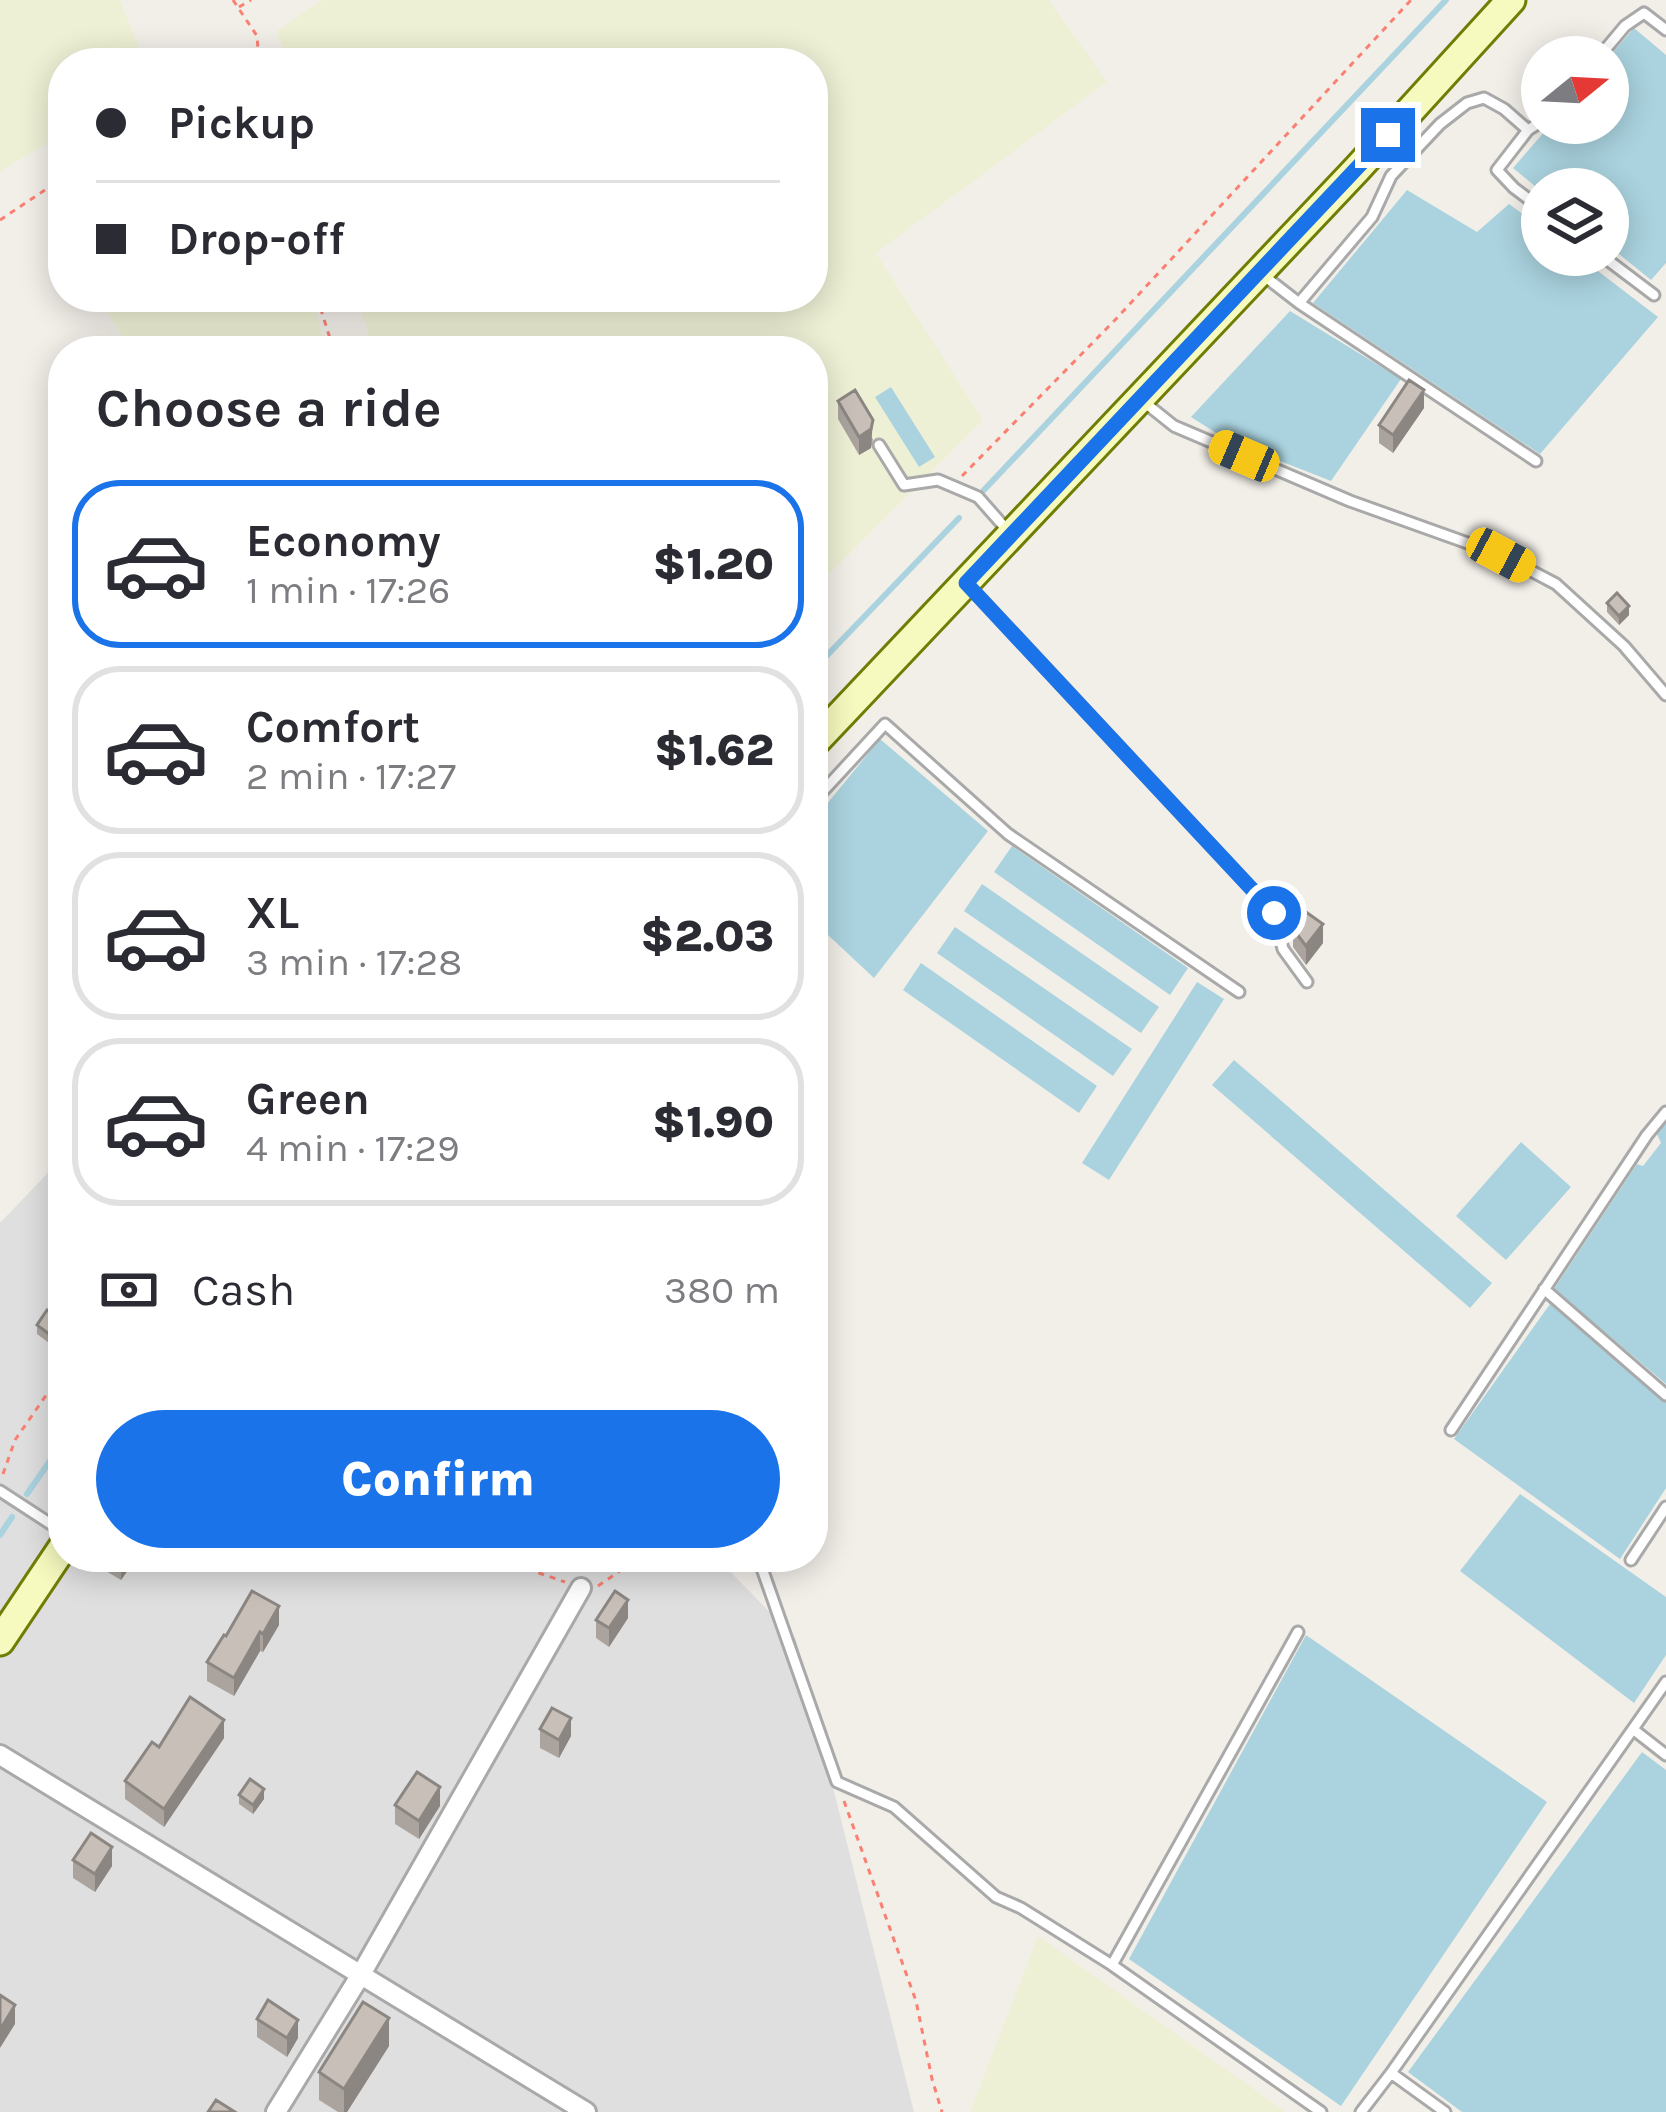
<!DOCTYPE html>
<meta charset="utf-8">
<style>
:root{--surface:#fff;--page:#f2f2f3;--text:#2b2b33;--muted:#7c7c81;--line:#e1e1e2;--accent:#1a73e8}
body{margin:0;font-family:Karla,sans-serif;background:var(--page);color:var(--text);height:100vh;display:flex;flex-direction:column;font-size:45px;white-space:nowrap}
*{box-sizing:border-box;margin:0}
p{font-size:39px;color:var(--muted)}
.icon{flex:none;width:66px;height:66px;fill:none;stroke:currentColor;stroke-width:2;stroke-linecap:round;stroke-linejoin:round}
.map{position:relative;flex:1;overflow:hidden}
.panel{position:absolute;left:48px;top:336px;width:780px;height:1236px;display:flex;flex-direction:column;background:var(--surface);border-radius:48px;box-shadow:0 6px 30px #0003}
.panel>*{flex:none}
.banner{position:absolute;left:48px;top:48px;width:780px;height:264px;border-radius:48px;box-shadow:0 6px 30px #0003;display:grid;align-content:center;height:264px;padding:0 48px;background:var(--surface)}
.needle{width:78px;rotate:72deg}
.tools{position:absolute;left:1521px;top:36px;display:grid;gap:24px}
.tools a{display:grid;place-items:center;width:108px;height:108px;border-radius:50%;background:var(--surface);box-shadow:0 6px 30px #0003;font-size:60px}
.end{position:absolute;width:54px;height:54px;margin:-27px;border:15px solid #1a73e8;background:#fff;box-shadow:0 0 0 6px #fff}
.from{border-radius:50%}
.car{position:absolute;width:36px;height:72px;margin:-36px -18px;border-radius:15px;box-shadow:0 0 9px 3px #0007;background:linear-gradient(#f5c518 24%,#345 0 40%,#f5c518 0 76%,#345 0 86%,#f5c518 0)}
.banner b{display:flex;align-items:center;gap:42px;height:114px;font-size:45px}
.banner b+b{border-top:3px solid var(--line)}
.banner i{width:30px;height:30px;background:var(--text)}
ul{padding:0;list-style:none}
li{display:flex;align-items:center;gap:36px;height:168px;margin:0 24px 18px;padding:0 24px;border:6px solid var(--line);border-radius:48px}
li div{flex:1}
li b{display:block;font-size:45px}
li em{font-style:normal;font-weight:800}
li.on{border-color:var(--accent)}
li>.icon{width:108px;height:108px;stroke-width:1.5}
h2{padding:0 48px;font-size:54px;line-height:144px}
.pay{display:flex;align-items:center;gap:30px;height:132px;padding:0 48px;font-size:45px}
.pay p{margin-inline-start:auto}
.action{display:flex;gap:24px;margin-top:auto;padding:24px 48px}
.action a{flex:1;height:138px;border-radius:72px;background:var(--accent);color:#fff;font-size:48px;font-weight:800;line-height:138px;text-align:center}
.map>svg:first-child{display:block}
.residential{fill:#e0dfdf}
.farmland{fill:#eef0d5}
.water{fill:#aad3df}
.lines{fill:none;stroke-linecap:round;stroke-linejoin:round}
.stream{stroke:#aad3df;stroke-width:6}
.lane-casing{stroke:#a9a9a9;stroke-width:15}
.street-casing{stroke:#a9a9a9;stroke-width:24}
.secondary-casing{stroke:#707d05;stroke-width:33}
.path{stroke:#fa8072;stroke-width:3;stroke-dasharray:6 6;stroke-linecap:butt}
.lane{stroke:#fff;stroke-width:9}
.street{stroke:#fff;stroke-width:18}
.secondary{stroke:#f7fabf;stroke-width:27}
.wall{fill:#aba49e}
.shaded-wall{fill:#8b8681}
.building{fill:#c7bfb8;stroke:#8b8681;stroke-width:3}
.route{stroke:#1a73e8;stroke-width:15}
</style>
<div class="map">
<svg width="1666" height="2112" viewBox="0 0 1666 2112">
<rect width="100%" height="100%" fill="#f2efe9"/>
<path class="residential" d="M63,1157v400h653l80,82 118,473h-914v-889z"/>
<path class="farmland" d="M0,0h120l25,63h-82v70l-63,39z
M322,0h727l58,82 -231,171 107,167 -170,170v-239h-439l-17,-54h456v-234h-526l-10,-32z
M99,297h213l15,54h-196z
M1038,1936l248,176h-316z"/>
<path class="water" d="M1634,28l32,27v208l-15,17 -43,-35v-56h-66v3l-29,-24 39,-45h56v-65z
M1407,190l70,42 32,-28 33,24v27h35l81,62 -118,137 -227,-151z
M1290,311l111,68 -70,102 -102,-40 -38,-24z
M891,387l44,70 -16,10 -44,-70z
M880,739l108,92 -114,147 -61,-57v-100z
M1012,846l176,122 -18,27 -176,-123z
M982,884l177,123 -18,26 -177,-122z
M955,927l177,122 -19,27 -176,-123z
M921,963l176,123 -18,27 -176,-123z
M1197,982l27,17 -115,181 -27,-17z
M1234,1060l258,223 -22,25 -258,-223z
M1666,1122v262l-112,-95 83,-125 6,2 18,-23 -4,-9z
M1521,1142l50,45 -65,73 -50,-44z
M1550,1304l116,98v86l-46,71 -166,-120z
M1520,1494l146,103v58l-32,48 -174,-132z
M1306,1635l241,167 -206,304 -212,-147z
M1642,1752l24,18v342h-204l-54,-40z"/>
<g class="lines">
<path class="stream" d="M984,490l462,-490
M813,670l146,-152
M27,1494l36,-52
M0,1535l12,-18"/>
<defs>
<path id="lane" d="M1599,57l26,-31 19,-13 22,17
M1542,121l-14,9 -31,40 17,18 28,21
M1601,255l53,40
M1263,275l36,28 237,158
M1299,303l73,-86 19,-41 49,-52 27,-21 17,-5 20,11 24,21
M1144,402l30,24 176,75 151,54 55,29 68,62 42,49
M879,445l25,40 34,-5 40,17 30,34
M970,587l304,326 9,36 24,33
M813,802l72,-78 123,110 231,158
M1544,1289l122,106
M1451,1430l196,-295 19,-23
M0,1491l63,41
M758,1557l79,225 57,25 102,90 25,11 91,57 209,147
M1631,1560l35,-53
M1634,1730l32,25
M1112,1965l186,-333
M1391,2073l54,39
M1361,2112l30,-39 275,-391"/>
<path id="street" d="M0,1755l586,357
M276,2112l84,-136 221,-388"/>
<path id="secondary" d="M813,744l544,-575 154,-169
M0,1641l63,-94"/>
</defs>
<use href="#lane" class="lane-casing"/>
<use href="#street" class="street-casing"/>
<use href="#secondary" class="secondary-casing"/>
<path class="path" d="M233,0l24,36 2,27
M239,7l12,-7
M242,63l15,-4
M0,220l63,-42
M317,297l17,54
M962,476l153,-156 296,-320
M3,1474l12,-34 48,-69
M493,1557l72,25
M598,1586l42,-29
M844,1801l72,200 16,78 10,33"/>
<use href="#lane" class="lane"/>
<use href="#street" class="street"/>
<use href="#secondary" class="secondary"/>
</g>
<path class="wall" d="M838,401l35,38 -2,9 -12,7 -21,-36z
M1424,408l-31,45 -14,-10v-18z
M1607,603l22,12 -10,10 -12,-13z
M1293,929l30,14 -17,22 -13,-18z
M37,1325l23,3 -11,15 -12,-9z
M99,1557h38l-16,23 -22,-13z
M628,1618l-19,29 -13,-9v-18z
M279,1625l-16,27 -3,-1 -26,45 -27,-15v-19l19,-26z
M540,1729l31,7 -12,22 -19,-10z
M224,1738l-60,89 -39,-28v-18l34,-34z
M239,1795l25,4 -11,15 -14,-10z
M395,1805l45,1 -21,33 -24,-15z
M73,1860l39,6 -17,26 -22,-14z
M257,2019l41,19 -11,19 -30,-20z
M389,2046l-42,66h-9l-19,-12v-28z"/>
<path class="shaded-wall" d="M1424,390v18l-31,45v-18z
M873,420l-2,28 -12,7v-18z
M1629,606v9l-10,10v-9z
M1323,924v19l-17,22v-19z
M60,1319v9l-11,15v-9z
M124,1557h13l-16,23v-18z
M628,1600v18l-19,29v-19z
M279,1606v19l-16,27v-18z
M260,1632v19l-26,45v-18z
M571,1718v18l-12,22v-18z
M224,1720v18l-60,89v-18z
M440,1787v19l-21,33v-18z
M264,1789v10l-11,15v-9z
M112,1847v19l-17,26v-18z
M15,2005v19l-15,24v-18z
M389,2018v28l-42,66h-3v-23z
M298,2020v18l-11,19v-19z"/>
<path class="building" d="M1409,380l15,10 -31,45 -14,-10z
M855,390l18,30 -2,9 -12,8 -21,-36z
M1617,593l12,13 -10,10 -12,-13z
M1306,912l17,12 -17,22 -13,-17z
M47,1310l13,9 -11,15 -12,-9z
M252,1591l27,15 -16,28 -3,-2 -26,46 -27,-16 17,-27 2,1z
M615,1591l13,9 -19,28 -13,-8z
M190,1697l34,23 -60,89 -39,-28 27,-39 7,5z
M552,1708l19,10 -12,22 -19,-11z
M417,1772l23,15 -21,34 -24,-16z
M250,1779l14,10 -11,16 -14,-10z
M91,1833l21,14 -17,27 -22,-14z
M0,1995l15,10 -15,25z
M268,2000l30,20 -11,18 -30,-19z
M363,2002l26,16 -45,71 -25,-17z
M216,2100l19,12h-27z"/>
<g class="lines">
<path class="route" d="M1274,913l-308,-330 422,-448"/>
</g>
</svg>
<div class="tools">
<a><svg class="needle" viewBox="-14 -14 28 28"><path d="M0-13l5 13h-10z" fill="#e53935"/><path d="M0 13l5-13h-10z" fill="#7c7c81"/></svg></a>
<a><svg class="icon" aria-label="layers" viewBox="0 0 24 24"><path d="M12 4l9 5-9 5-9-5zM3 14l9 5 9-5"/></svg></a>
</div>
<i class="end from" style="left:1274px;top:913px"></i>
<i class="end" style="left:1388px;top:135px"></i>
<i class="car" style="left:1244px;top:456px;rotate:293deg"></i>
<i class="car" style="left:1501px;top:555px;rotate:118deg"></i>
<div class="banner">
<b><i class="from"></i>Pickup</b>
<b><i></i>Drop-off</b>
</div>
<section class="panel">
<h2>Choose a ride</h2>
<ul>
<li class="on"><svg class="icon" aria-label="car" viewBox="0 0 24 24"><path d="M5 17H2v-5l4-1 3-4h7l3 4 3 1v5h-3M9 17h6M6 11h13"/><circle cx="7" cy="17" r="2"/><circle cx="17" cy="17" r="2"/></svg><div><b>Economy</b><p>1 min · 17:26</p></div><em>$1.20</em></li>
<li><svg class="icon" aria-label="car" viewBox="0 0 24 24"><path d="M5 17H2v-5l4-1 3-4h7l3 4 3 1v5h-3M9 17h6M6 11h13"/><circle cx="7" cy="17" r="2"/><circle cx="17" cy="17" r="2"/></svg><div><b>Comfort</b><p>2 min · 17:27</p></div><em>$1.62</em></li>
<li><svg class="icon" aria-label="car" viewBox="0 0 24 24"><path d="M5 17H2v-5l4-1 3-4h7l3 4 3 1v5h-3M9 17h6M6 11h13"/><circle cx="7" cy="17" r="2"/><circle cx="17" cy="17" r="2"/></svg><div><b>XL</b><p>3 min · 17:28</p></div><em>$2.03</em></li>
<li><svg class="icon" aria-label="car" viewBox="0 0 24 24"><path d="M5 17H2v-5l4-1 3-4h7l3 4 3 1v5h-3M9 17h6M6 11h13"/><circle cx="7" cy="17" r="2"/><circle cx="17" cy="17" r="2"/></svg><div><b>Green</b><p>4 min · 17:29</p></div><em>$1.90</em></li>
</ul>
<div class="pay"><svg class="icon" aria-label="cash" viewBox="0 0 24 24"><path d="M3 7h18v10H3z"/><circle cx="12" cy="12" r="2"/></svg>Cash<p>380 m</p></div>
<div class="action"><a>Confirm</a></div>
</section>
</div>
